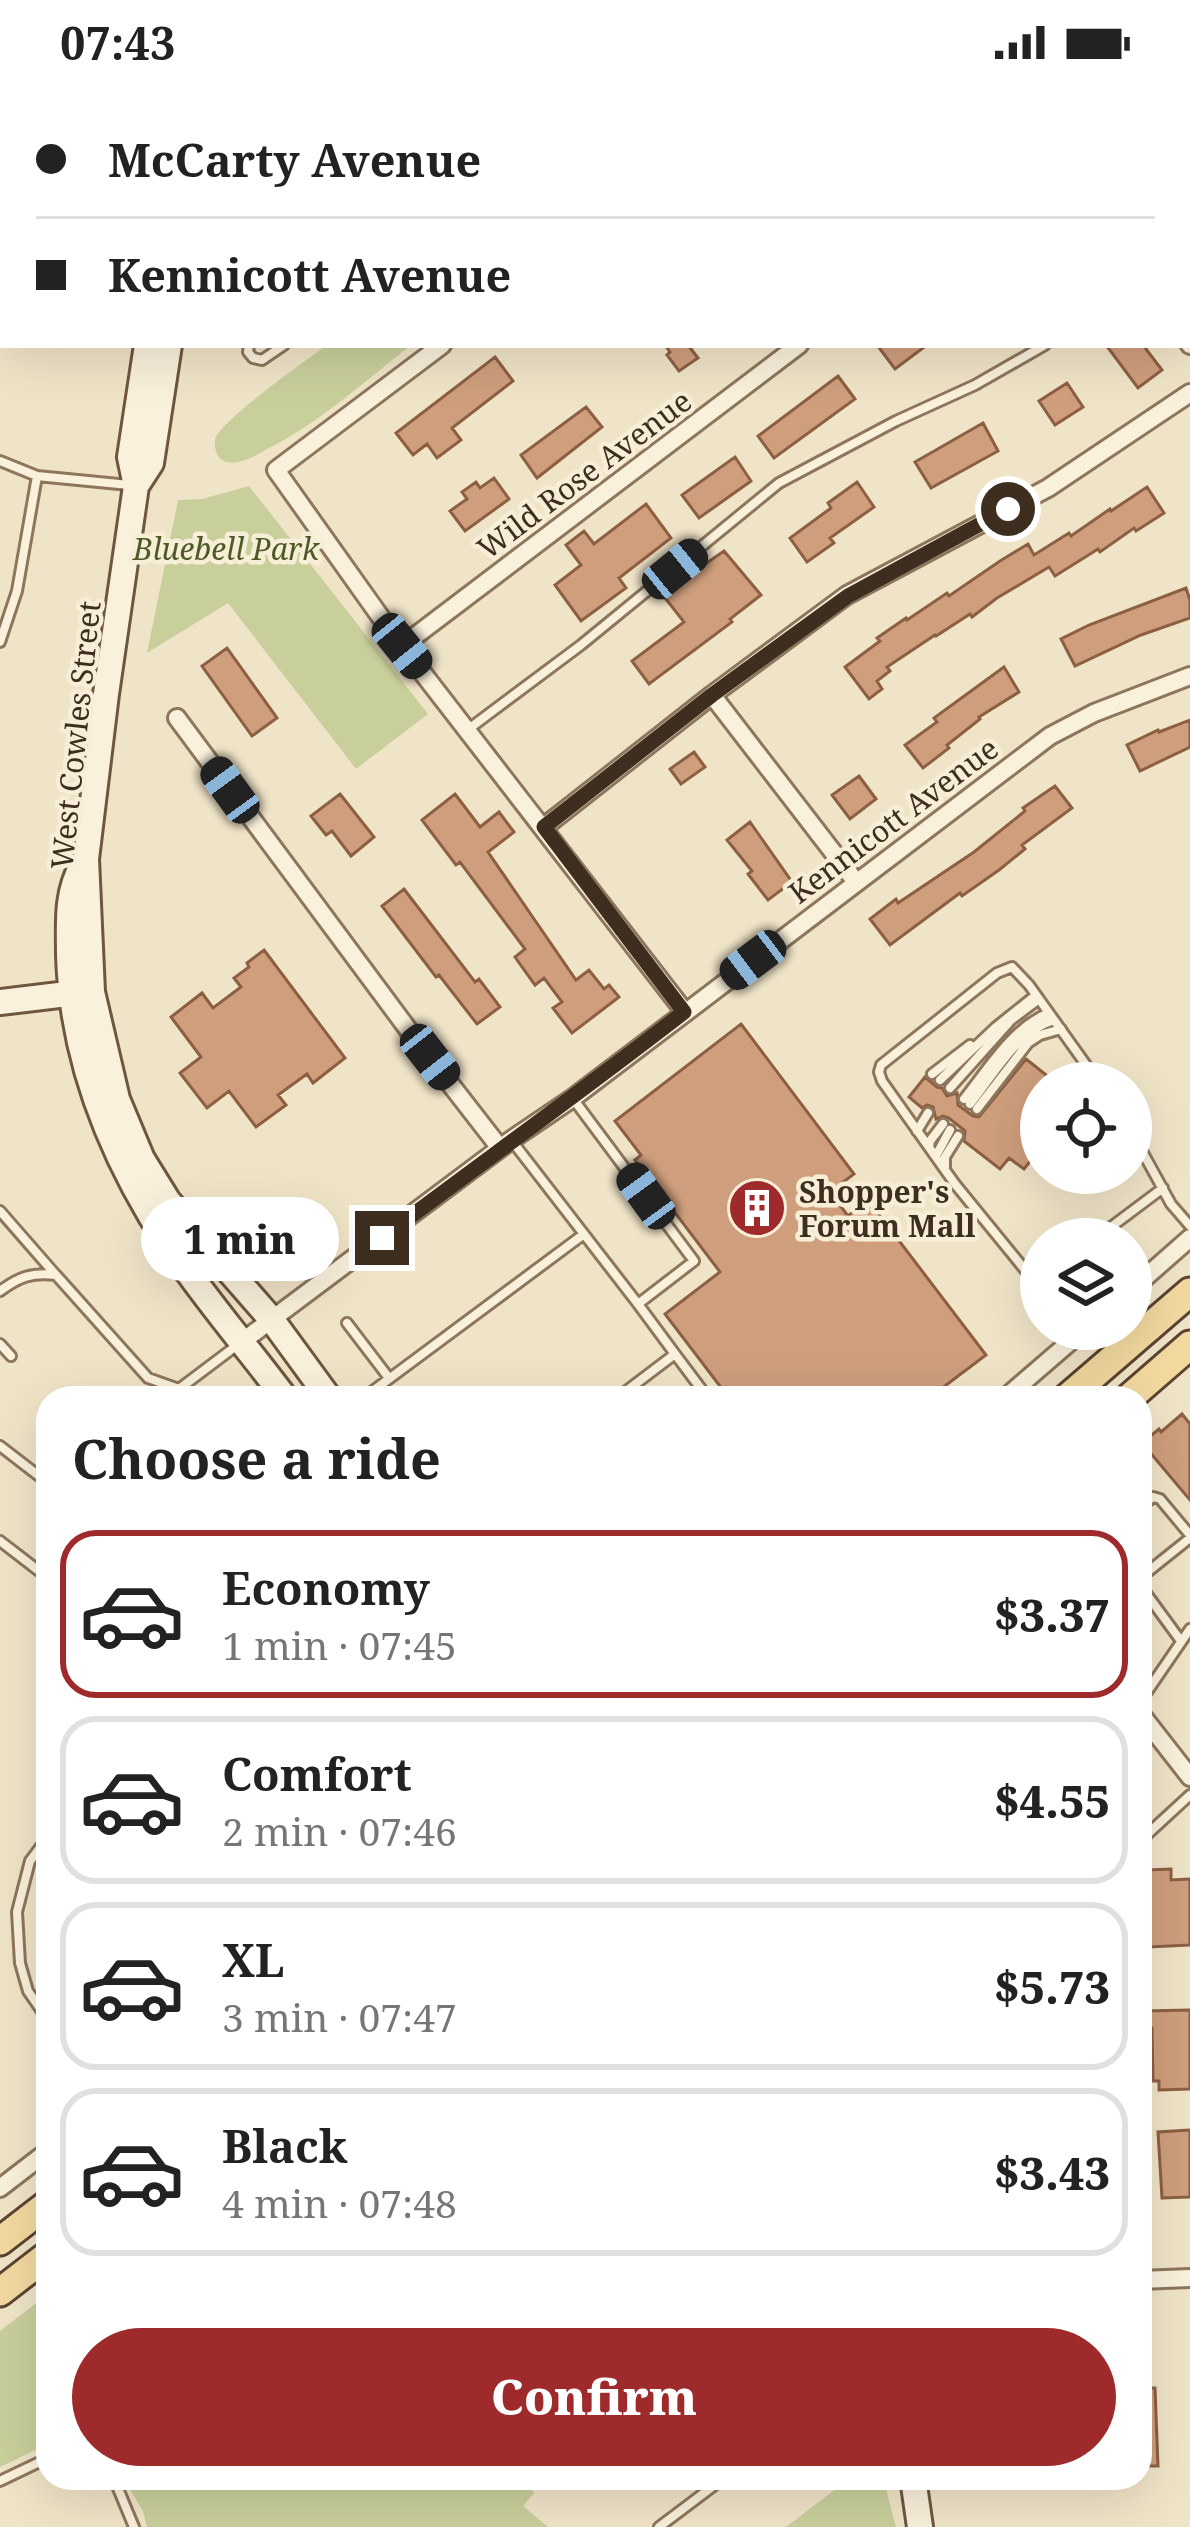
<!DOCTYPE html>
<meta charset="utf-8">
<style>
:root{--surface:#fff;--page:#f6f6f6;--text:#222;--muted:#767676;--line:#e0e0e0;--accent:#9e2a2b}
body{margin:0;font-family:"Noto Serif",serif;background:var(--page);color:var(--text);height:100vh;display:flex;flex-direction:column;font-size:45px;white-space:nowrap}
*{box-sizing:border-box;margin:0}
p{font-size:39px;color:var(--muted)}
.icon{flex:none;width:66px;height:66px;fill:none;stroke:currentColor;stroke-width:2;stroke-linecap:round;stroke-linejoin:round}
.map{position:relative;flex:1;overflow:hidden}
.drawer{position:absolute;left:36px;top:1302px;width:1116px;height:1104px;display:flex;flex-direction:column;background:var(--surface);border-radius:36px;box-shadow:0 12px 48px #0002}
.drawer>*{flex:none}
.guide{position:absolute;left:0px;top:0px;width:1191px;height:264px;box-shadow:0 12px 48px #0002;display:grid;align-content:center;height:264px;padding:0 36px;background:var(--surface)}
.tools{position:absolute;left:1020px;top:978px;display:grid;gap:24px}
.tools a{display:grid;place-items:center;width:132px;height:132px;border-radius:50%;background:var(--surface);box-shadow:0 12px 48px #0002;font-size:60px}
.end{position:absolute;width:54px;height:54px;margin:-27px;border:15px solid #3d2e20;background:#fff;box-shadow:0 0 0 6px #fff}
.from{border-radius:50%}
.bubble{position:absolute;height:84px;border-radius:42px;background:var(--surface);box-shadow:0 12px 48px #0002;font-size:39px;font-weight:800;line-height:84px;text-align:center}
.car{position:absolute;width:36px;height:72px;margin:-36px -18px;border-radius:15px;box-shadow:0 0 9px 3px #0007;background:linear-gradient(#222 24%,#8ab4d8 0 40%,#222 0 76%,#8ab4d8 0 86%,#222 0)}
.guide b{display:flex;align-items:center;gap:42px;height:114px;font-size:45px}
.guide b+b{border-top:3px solid var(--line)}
.guide i{width:30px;height:30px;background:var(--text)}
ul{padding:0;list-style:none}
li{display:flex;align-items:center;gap:36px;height:168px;margin:0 24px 18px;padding:0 12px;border:6px solid var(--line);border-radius:36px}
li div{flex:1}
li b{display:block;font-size:45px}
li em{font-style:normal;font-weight:800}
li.selected{border-color:var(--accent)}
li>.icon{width:108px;height:108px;stroke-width:1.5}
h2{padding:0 36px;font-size:54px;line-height:144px}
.button{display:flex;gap:24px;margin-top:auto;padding:24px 36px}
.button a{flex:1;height:138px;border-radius:72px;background:var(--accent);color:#fff;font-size:48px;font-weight:800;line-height:138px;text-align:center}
.status{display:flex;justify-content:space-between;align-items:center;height:84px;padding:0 60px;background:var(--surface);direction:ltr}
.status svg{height:33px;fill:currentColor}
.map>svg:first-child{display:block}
.green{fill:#c9cf9b}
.building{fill:#cf9f7d;stroke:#8d5f41;stroke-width:3}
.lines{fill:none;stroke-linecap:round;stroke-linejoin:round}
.lane-casing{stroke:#8d765c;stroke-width:14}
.street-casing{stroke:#8d765c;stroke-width:22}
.secondary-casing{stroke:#6f573f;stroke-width:30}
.primary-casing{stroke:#5b4430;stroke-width:33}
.lane{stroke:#faf1dc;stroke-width:8}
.street{stroke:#faf1dc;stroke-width:16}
.secondary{stroke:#faf1dc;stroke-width:24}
.primary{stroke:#f3d9a0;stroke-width:27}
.route{stroke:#3d2e20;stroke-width:15}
.labels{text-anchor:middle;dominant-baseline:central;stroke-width:9;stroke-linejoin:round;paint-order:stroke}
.street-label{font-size:30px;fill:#3d2e20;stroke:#f7eed8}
.park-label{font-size:30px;font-style:italic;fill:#4d5a26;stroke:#f7eed8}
.poi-label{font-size:30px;font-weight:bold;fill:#3d2e20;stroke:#f7eed8;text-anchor:start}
</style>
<div class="status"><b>07:43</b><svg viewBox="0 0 49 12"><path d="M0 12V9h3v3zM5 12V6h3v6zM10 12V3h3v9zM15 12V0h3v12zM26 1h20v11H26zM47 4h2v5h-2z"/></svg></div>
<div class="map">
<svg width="1190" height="2443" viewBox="0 0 1190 2443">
<rect width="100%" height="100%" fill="#f0e4c8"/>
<path class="green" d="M327,261h84c-45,35 -90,77 -142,103 -8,4 -16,10 -24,12 -9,3 -20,5 -26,-3 -3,-3 -5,-12 -4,-17 5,-20 92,-80 112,-95z
M249,402l179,228 -72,55 -128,-166 -81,50 31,-153 24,-1z
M48,2210v150l-48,23v-136z
M123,2394h369l8,5 4,-5h17l13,15 -11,13 25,21h-401l-4,-16z
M850,2394h33l13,49h-110z"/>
<path class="building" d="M665,261h23l10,13 -19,13 -12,-16 3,-3z
M877,261h50l-32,24z
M1106,261h37l19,25 -24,18z
M495,273l18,24 -61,47 9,12 -24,18 -10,-14 -14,11 -17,-22z
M838,292l17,23 -81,59 -16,-22z
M1067,299l16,24 -28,18 -16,-24z
M586,323l16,20 -65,51 -16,-23z
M983,339l15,28 -67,37 -16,-26z
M735,373l16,24 -52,37 -17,-23z
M494,394l15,21 -44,32 -15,-20 17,-12 -5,-7 14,-10 4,6z
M857,398l17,25 -44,31 4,5 -27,19 -17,-24 41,-30 -3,-5z
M1147,403l17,26 -28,18 -2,-3 -34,24 -2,-3 -43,27 -6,-9 -52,31 -25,19 -2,-3 -34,22 -1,-1 -48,32 3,4 -13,10 5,8 -13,10 -24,-32 35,-26 -3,-3 29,-20 1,2 40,-27 2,3 51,-35 28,-17 6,11 35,-22 2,3 39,-27 1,2z
M646,420l25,34 -52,40 7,10 -45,33 -26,-36 26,-20 -15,-20 18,-14 10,13z
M724,467l37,44 -31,24 2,3 -83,62 -17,-23 52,-39 -22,-28z
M1186,504l4,12v18l-49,17 -66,31 -14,-27 28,-14z
M227,564l50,70 -25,18 -50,-70z
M1004,583l15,25 -40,25 1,2 -33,26 2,3 -26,20 -18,-23 32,-23 -3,-4z
M1190,636v27l-50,24 -13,-26 31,-15 1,2z
M694,668l11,15 -24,17 -11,-15z
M859,692l17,23 -26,20 -18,-24z
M1055,702l17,22 -50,37 3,4 -26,21 -37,26 -2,-3 -70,52 -20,-26 26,-20 2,4 76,-51 51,-41 -2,-3z
M340,710l34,43 -23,19 -19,-25 -6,4 -15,-19z
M455,710l25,33 19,-15 15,20 -26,20 88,128 13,-10 15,19 5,-4 10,12 -47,36 -19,-25 9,-6 -18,-24 -9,7 -20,-28 10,-8 -65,-87 -4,3 -34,-45z
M750,738l42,60 -24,18 -20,-26 4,-3 -25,-31z
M404,805l71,93 4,-3 21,28 -23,17 -38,-49 -3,2 -54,-71z
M264,866l81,108 -32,25 -6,-9 -29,21 8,10 -30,22 -27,-36 -22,17 -27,-35 21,-16 -30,-40 31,-24 11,15 28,-21 -7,-9 15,-11 -2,-4z
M741,940l113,150 -24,18 18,24 20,-16 118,155 -57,43h-200l-64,-84 55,-42 -85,-112 6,-5 -26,-34z
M1026,975l24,19 -4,5h-5v65l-17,21 -15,-11 -9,11 -36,-28 1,-10 -16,-13 -6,-2 -7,3 -3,-12 -6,-2 -5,3 -13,-11 16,-20 12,10 5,1 5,8 10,-3 1,12 15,11 6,1z
M1182,1330l8,10v76l-48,-57 17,-14 2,3z
M1171,1785v11l19,-1v66l-41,2 -3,-77z
M1190,1926v79l-31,1v-9h-6l-1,-53h-6l-1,-17z
M1190,2046v67l-28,1 -4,-66z
M1140,2304h15l3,78h-18z"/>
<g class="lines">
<defs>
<path id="lane" d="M601,3l2,-3
M1132,3l1,-3
M0,181l3,2
M249,261l-1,7 5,6 9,2 22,-15
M0,377l37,15 92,9
M0,558l17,-51 20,-115
M470,644l111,-83 198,-162 117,-62 79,-36 70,-40
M932,990l38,-29
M940,996l56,-53 40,-32
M950,1004l61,-68 28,-21
M964,1015c24,-30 49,-72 85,-86
M970,1020c24,-30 47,-73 84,-84
M977,1025l51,-66 12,-8 21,-6
M917,1047l11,-18
M1131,1047l40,73 19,22
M512,1057l126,163 56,-43 -120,-161
M929,1063l1,-6 13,-17
M937,1070l13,-24
M945,1083v-10l13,-21
M0,1127l55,63
M1095,1155l68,-51
M1041,1202l-11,-10 -75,-92 -73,-103 -3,-9 2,-7 116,-92 15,-6 17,18 70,98
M0,1207c19,-14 32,-19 56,-16l92,103 31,11
M347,1239l42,55
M0,1260l11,12
M675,1270l33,44
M179,1305l61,-46
M374,1314l-4,-5 214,-159
M617,1314l58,-44 -37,-50
M0,1362l48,37
M1142,1422l11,-9 7,2 30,36
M0,1457l48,37
M1140,1494l50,-40
M1140,1501l41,56
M1140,1618l50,-73
M48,1753l-18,24 -13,51 3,51 8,28 20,29
M1140,1757l50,-46
M105,2394l12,8 17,41
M0,2397l48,-23
M659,2443l65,-49"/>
<path id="street" d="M945,0l5,3
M698,3l1,-3
M1188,258l2,3
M442,261l-166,125 118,166 290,375
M402,562l397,-301
M712,611l144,187
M177,634l236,318 87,112
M544,743l168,-132 135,-100 201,-107 142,-95
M1131,1206l59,-52
M243,1257l268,-201 62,-42 477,-362 44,-23 96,-37
M1005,1314l80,-69
M1140,1629l50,64
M0,2104l48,-37
M1140,2196l50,-2"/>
<path id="secondary" d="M162,0v3
M181,0l1,3
M147,261l-17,112 6,29 -30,208 -20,165 6,133 25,107 25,60 26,42 104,119 57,78
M136,402l15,-23 18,-118
M82,782c-16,28 -13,57 -13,89 3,104 43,203 100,290 35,53 78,102 116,153
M0,918l84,-10
M913,2394l7,49"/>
<path id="primary" d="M1067,1314l123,-106
M1129,1314l61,-53
M0,2157l48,-37
M0,2208l48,-37"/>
</defs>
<use href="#lane" class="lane-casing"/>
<use href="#street" class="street-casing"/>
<use href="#secondary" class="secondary-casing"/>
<use href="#primary" class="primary-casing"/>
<use href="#lane" class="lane"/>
<use href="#street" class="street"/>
<use href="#secondary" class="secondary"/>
<use href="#primary" class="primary"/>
</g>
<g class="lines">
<path class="route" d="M382,1154c101,-76 203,-149 302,-226l-140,-185 168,-132 136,-99 160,-87"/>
</g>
<defs>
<symbol id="building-disc" viewBox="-11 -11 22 22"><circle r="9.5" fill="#9e2a2b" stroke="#f7eed8"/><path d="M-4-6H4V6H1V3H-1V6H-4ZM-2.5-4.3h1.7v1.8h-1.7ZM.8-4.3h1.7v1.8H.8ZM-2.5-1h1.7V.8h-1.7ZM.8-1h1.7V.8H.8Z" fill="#fff"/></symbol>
</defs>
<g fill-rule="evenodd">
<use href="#building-disc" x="724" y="1091" width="66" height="66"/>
</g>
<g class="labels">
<g class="street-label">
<text transform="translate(584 390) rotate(-37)">Wild Rose Avenue</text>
<text transform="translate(75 651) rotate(-84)">West Cowles Street</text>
<text transform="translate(893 736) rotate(-37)">Kennicott Avenue</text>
</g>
<g class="park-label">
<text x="226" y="464">Bluebell Park</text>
</g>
<g class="poi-label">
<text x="799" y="1107">Shopper's<tspan x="799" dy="34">Forum Mall</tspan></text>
</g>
</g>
</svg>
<div class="tools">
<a><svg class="icon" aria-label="locate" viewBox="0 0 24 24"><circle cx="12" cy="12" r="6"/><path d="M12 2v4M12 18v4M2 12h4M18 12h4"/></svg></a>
<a><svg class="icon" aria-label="layers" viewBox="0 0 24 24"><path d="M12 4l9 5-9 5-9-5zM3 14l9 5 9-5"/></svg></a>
</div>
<i class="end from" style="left:1008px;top:425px"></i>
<i class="end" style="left:382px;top:1154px"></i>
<div class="bubble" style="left:141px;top:1113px;width:198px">1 min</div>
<i class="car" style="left:675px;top:485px;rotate:51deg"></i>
<i class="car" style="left:402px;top:562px;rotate:141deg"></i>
<i class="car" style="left:230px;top:706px;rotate:324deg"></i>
<i class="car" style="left:753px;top:876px;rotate:233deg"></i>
<i class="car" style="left:430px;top:973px;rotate:142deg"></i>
<i class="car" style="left:646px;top:1112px;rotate:324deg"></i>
<div class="guide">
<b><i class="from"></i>McCarty Avenue</b>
<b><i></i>Kennicott Avenue</b>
</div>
<section class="drawer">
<h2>Choose a ride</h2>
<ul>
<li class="selected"><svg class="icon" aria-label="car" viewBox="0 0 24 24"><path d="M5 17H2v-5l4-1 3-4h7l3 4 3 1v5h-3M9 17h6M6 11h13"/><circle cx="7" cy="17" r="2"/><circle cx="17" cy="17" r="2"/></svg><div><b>Economy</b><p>1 min · 07:45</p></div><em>$3.37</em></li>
<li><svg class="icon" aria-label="car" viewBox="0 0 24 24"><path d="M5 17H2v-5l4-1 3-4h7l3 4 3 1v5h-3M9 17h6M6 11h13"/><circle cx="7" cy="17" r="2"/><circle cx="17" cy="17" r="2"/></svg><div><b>Comfort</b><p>2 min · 07:46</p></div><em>$4.55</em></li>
<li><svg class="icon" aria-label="car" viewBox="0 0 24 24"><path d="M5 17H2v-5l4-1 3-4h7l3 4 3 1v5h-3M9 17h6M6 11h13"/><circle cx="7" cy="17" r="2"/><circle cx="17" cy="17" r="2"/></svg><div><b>XL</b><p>3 min · 07:47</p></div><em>$5.73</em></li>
<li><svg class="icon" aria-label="car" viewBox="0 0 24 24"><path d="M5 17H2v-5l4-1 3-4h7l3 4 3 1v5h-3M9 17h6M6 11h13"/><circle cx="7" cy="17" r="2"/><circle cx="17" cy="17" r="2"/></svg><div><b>Black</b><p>4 min · 07:48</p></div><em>$3.43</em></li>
</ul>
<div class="button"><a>Confirm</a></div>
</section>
</div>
